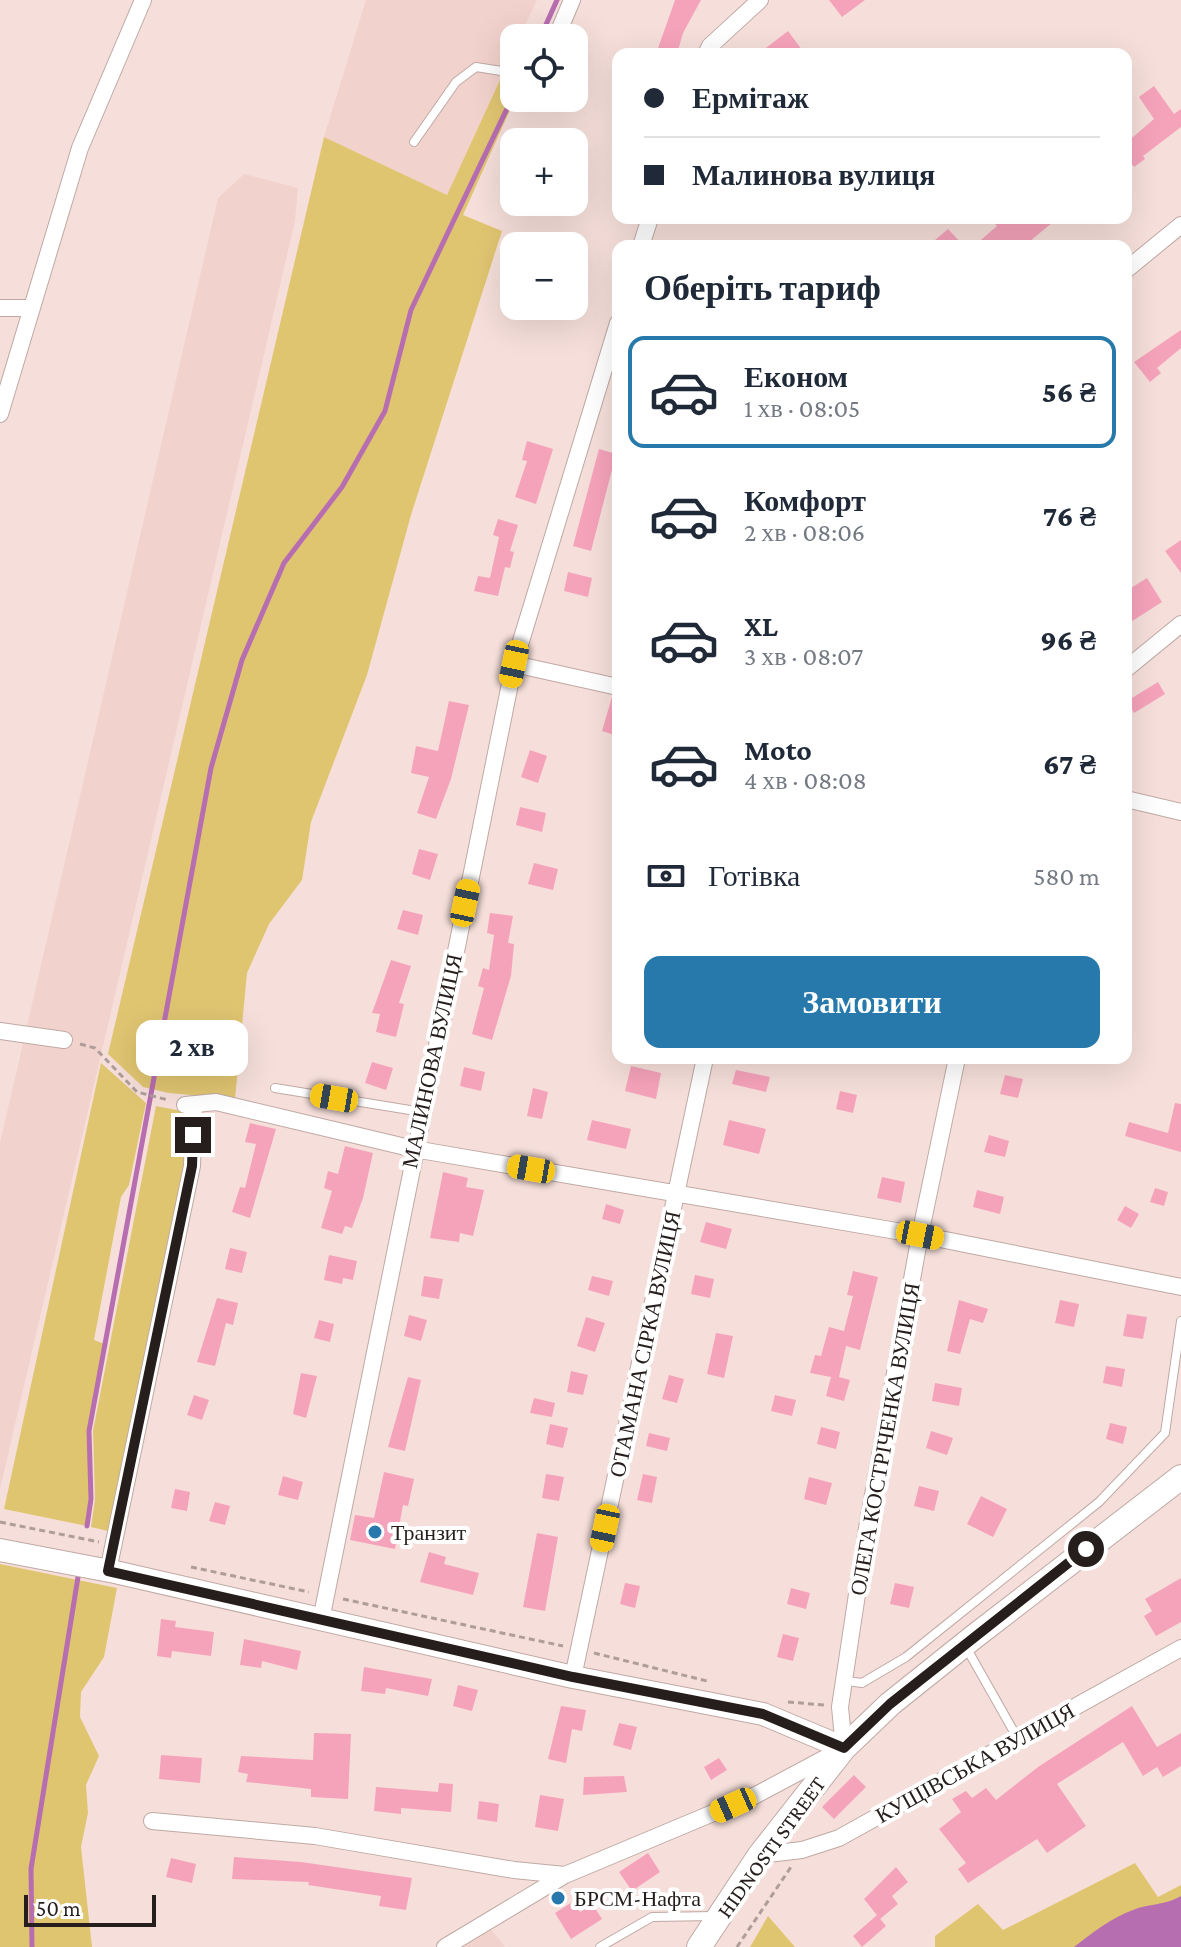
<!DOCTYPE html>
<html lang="uk">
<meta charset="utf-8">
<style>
:root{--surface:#fff;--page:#f2f2f3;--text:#1f2937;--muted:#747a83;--line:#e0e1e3;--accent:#2679aa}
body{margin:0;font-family:"Crimson Pro",serif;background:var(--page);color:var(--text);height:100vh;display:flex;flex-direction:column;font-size:30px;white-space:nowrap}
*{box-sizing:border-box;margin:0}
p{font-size:26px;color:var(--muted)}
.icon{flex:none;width:44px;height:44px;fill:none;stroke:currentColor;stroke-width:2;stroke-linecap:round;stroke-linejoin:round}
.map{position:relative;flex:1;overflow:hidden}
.panel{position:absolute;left:612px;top:240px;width:520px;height:824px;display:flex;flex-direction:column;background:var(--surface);border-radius:16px;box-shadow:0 8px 32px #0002}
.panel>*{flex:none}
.banner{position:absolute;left:612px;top:48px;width:520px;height:176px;border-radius:16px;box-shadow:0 8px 32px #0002;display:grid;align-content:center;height:176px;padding:0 32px;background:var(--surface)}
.fabs{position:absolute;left:500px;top:24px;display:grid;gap:16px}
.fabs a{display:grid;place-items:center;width:88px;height:88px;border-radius:16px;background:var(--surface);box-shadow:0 8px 32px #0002;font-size:40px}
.scale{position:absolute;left:24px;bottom:20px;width:132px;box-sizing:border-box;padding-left:8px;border:4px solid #261e1c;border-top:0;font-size:22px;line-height:28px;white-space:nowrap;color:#261e1c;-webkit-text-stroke:6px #fff;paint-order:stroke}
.end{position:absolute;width:36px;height:36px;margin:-18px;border:10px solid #261e1c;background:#fff;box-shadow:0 0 0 4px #fff}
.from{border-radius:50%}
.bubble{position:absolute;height:56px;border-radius:16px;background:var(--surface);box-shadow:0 8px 32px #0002;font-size:26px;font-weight:800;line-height:56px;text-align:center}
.car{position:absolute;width:24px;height:48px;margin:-24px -12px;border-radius:10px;box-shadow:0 0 6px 2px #0007;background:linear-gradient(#f5c518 24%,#345 0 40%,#f5c518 0 76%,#345 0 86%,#f5c518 0)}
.banner b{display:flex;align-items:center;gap:28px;height:76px;font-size:30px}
.banner b+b{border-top:2px solid var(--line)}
.banner i{width:20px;height:20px;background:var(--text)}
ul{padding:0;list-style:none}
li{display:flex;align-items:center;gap:24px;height:112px;margin:0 16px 12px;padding:0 16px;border:4px solid transparent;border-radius:16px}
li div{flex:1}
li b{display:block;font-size:30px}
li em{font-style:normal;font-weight:800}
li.current{border-color:var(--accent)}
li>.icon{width:72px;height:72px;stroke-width:1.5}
h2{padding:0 32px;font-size:36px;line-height:96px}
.pay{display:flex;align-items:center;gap:20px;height:88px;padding:0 32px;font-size:30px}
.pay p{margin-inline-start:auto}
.button{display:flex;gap:16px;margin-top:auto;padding:16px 32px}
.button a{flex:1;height:92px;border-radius:16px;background:var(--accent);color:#fff;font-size:32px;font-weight:800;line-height:92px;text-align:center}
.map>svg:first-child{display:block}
.built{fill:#f2d2cc}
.green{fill:#e0c571}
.water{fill:#b76eb1}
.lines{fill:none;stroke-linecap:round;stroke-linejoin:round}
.stream{stroke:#b76eb1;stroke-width:5}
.building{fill:#f5a3bb}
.service-casing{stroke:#bfa9a4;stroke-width:10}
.minor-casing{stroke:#bfa9a4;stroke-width:18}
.tertiary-casing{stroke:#bfa9a4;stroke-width:24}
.secondary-casing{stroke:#bfa9a4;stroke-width:26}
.path{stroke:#af9d99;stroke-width:3;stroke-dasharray:6 4;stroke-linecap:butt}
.service{stroke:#fff;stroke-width:8}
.minor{stroke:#fff;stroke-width:16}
.tertiary{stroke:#fff;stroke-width:22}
.secondary{stroke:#fff;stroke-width:24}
.route{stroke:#261e1c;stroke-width:10}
.poi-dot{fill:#2679aa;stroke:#fff;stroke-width:3}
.labels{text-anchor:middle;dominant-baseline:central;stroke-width:8;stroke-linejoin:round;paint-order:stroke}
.street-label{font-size:22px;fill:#261e1c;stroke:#fff}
.poi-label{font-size:22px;fill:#261e1c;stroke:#fff;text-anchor:start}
</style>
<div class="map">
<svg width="1181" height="1947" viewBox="0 0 1181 1947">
<rect width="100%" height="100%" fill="#f6dfda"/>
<path class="built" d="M366,0h171l-18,38h-5v12l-67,145 -123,-58z
M244,174l54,14 -3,33 -295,1268v-346l218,-945z
M491,1929l14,18h-44z"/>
<path class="green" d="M500,80l14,3v15h9l-13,12 -47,105 39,16 -91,284 -44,160 -56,147 -9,58 -33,44 -22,49 -12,126 -66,-6 -26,-6 -35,-33 216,-917 123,58z
M101,1063l45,40 -17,82 -8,12 -27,143 11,4 -16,87 2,68 -4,27 -83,-17z
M156,1106l31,6 -1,46 -78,373 -17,-4 4,-28 -2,-68z
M0,1564l117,24 -13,69 -23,35 -1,25 19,39 -13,29 2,28 -7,34 11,100h-92z
M1135,1863l23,34 23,-12v62h-246v-11l43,-32 25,26z
M768,1916l27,31h-45z"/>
<path class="water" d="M1181,1896v51h-107c18,-14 37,-29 59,-37 17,-7 30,-4 48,-14z"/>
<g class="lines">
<path class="stream" d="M540,38l17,-38
M87,1526l4,-27 -2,-68 122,-663 31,-108 42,-97 58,-76 43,-76 26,-101 103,-216
M32,1947l-1,-78 47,-292"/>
</g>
<path class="building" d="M675,0h26l-18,33 -6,21h-21z
M829,0h36l-23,17z
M788,31l17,23h-47z
M1154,86l20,28 7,-5v18l-38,29 2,3 -11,8 -8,-11v-13l28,-24 -15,-22z
M990,218h68l-34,28h-50l23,-20z
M948,229l16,17h-36z
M1181,330v18l-24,20 4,5 -11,9 -16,-20z
M527,441l26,8 -17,55 -21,-7 12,-36 -5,-1z
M599,449l17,5 -25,97 -18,-5z
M498,519l20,6 -8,26 4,1 -4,16 -5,-1 -7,29 -24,-5 4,-15 12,2 9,-41 -6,-2z
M1181,540v33l-16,-22z
M568,572l24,6 -4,19 -24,-6z
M1147,578l15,24 -36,23v-34z
M1158,682l7,12 -31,19 -7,-12z
M612,697l6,1v38l-16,-5z
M449,701l20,4 -18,74 -15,40 -19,-6 12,-36 -18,-4 5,-27 22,5z
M530,750l17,6 -9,27 -17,-6z
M520,807l26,6 -4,19 -26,-7z
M419,849l19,5 -8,26 -18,-6z
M534,863l24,6 -5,21 -25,-6z
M403,910l20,5 -5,20 -21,-6z
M490,913l23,3 -5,27 6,1 -3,32 -19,64 -20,-6 12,-46 -6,-2 5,-18 6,2 5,-35 -7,-2z
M391,960l20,6 -12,37 5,1 -8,33 -20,-5 4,-18 -8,-1z
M372,1062l21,6 -7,22 -21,-7z
M631,1066l30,7 -5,26 -31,-8z
M464,1067l21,5 -4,19 -21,-5z
M736,1070l34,7 -4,15 -34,-8z
M1005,1075l18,4 -5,19 -18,-4z
M533,1088l15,4 -6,27 -15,-3z
M840,1091l17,4 -4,18 -17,-4z
M1175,1103l6,1v48l-56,-16 4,-14 39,11z
M592,1120l39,9 -5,20 -39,-9z
M729,1120l37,9 -7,25 -36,-9z
M250,1123l26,6 -26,89 -18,-6 8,-25 5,1 11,-44 -11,-2z
M989,1135l20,6 -4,16 -21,-5z
M345,1146l28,7 -10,45 -11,30 -7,-2 -3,8 -21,-6 11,-37 -8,-3 4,-17 10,3z
M443,1172l25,6 -2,9 18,3 -11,46 -13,-3 -1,9 -29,-4z
M882,1177l23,5 -4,21 -24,-5z
M1155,1188l13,4 -4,14 -14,-4z
M977,1190l27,7 -4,17 -27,-7z
M606,1204l18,6 -4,14 -18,-5z
M1125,1206l14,8 -8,14 -14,-8z
M706,1222l26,7 -6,20 -26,-7z
M230,1248l17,4 -5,21 -17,-4z
M329,1255l28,6 -4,19 -10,-2 -1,6 -18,-4z
M853,1271l25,6 -18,73 -14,-4 -7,31 11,3 -6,21 -18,-5 5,-19 -21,-4 5,-18 6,1 8,-29 15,4 9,-35 -6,-1z
M695,1275l19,4 -4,19 -19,-4z
M424,1276l19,3 -4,20 -18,-3z
M592,1276l21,5 -4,15 -21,-6z
M217,1298l21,5 -5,22 -7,-2 -11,43 -18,-4z
M959,1300l29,9 -5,14 -13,-4 -10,35 -13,-3z
M1060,1300l19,4 -5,23 -19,-4z
M1127,1314l20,3 -4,22 -20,-3z
M409,1315l18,5 -6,21 -17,-5z
M586,1317l19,6 -10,29 -18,-6z
M319,1320l15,4 -4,18 -16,-4z
M716,1333l17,3 -9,42 -17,-4z
M1106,1366l19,3 -3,18 -19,-4z
M571,1371l17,4 -5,20 -16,-3z
M301,1373l16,3 -11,42 -13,-4z
M669,1375l15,4 -7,24 -15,-4z
M408,1377l13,3 -16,71 -17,-4z
M935,1383l27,5 -3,18 -27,-5z
M194,1395l15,5 -7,20 -15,-5z
M775,1395l21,5 -4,16 -21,-5z
M534,1398l21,5 -3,14 -22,-4z
M1110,1423l17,4 -4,17 -17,-5z
M550,1424l18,4 -5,20 -17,-4z
M821,1427l19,5 -4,17 -19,-5z
M931,1431l22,7 -6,17 -21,-7z
M649,1433l21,5 -3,13 -21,-5z
M384,1472l30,7 -6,27 -5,-1 -8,44 -45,-9 5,-25 19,3z
M546,1474l18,3 -5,24 -17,-3z
M643,1474l14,3 -5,26 -15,-3z
M283,1476l20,6 -5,18 -20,-5z
M809,1477l23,6 -6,22 -22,-6z
M919,1486l20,5 -5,20 -20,-5z
M175,1489l15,3 -3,19 -16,-3z
M981,1496l26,13 -14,28 -26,-13z
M215,1502l15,4 -5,19 -16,-4z
M537,1533l21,4 -13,74 -22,-4z
M429,1552l17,5 -2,7 35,9 -6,22 -53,-13z
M1181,1578v44l-25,14 -12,-20 8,-5 -7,-12z
M625,1583l15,3 -5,22 -15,-4z
M895,1583l19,4 -5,21 -19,-4z
M791,1588l19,5 -4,16 -19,-5z
M161,1619l15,2 -1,6 39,5 -3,24 -39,-5 -1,7 -14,-2z
M783,1634l16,4 -6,23 -16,-4z
M244,1639l57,12 -4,19 -35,-9 -1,7 -21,-3z
M364,1667l68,12 -4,17 -42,-8 -1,6 -24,-3z
M458,1685l20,5 -6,21 -19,-5z
M561,1706l25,4 -4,21 -10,-2 -6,34 -18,-4z
M1132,1706l25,41 24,-14v33l-18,11 -6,-10 -14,9 -20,-34 -66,42 29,42 -39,27 -10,-14 -69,44 -10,-14 8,-6 -27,-34 22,-17 -9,-13 14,-8 6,7 14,-10 10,12 42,-33z
M619,1723l18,4 -6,23 -18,-5z
M314,1733l37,1 -3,65 -37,-2v-8l-65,-7 2,-8 -10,-2 3,-16 72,4z
M161,1755l41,3 -2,25 -41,-4z
M719,1758l8,12 -16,10 -7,-13z
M854,1775l12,12 -32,32 -12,-12z
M624,1776l3,16 -44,3 1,-18z
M439,1783l14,1 -2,28 -50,-4v6l-27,-3 2,-24 62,5z
M540,1795l24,4 -6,32 -23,-4z
M479,1801l20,3 -2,18 -20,-3z
M648,1853l12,19 -28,19 -13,-19z
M234,1857l67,5 111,16 -6,32 -27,-4 2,-10 -73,-11 1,-3 -77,-3z
M171,1858l25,6 -4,19 -26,-6z
M896,1867l12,15 -16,14 6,8 -18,15 -16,-20z
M574,1901l6,11 13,-7 9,14 -31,20 -16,-26z
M877,1915l9,11 -24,21 -9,-11z"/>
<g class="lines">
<defs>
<path id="service" d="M414,142l42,-60 20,-15 38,6
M275,1088l147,24
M967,1649l51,90
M846,1681l16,2 44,-26 193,-155 66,-69 16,-112
M600,1947l52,-30 63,-1"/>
<path id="minor" d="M556,38l16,-38
M706,54l4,-8 50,-46
M641,246l9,-28
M1126,270l55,-45
M0,308h32
M0,414l80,-266 63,-148
M514,664l104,23
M1126,669l55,-45
M1126,799l55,13
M0,1031l64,9
M185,1105l31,-3 198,47 506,86 261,52
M108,1571l84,-405 2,-61
M321,1620l193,-956 104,-341
M573,1677l132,-619
M152,1821l163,15 199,34 51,5
M760,1855l42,-5 37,-12 342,-190
M445,1947l120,-72 191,-80 88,-47 -4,-41 27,-179 53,-293 37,-177"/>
<path id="tertiary" d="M0,1550l115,22 458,105 190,37 81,34"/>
<path id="secondary" d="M699,1947l61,-92 84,-107 46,-44 85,-68 206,-159"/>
</defs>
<use href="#service" class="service-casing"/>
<use href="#minor" class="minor-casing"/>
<use href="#tertiary" class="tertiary-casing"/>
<use href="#secondary" class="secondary-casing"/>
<path class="path" d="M80,1044l15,4 42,44 31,8
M0,1522l99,20
M191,1567l118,25
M343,1599l220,47
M594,1653l113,28
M788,1702l36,3
M737,1947l54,-80"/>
<use href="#service" class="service"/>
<use href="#minor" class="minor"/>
<use href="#tertiary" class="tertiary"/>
<use href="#secondary" class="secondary"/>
</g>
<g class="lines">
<path class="route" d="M193,1135l-1,31 -84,405 465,106 190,37 81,34 46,-44 196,-155"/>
</g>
<g class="poi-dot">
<circle cx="375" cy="1532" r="8"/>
<circle cx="558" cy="1898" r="8"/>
</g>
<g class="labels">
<g class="street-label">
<text transform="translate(432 1061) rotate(-78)">МАЛИНОВА ВУЛИЦЯ</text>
<text transform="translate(645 1344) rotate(-78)">ОТАМАНА СІРКА ВУЛИЦЯ</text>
<text transform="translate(885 1439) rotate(-80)">ОЛЕГА КОСТРІЧЕНКА ВУЛИЦЯ</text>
<text transform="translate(975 1763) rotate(-29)">КУЩІВСЬКА ВУЛИЦЯ</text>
<text transform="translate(771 1847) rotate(-54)">HIDNOSTI STREET</text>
</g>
<g class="poi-label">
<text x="391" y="1532">Транзит</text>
<text x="574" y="1898">БРСМ-Нафта</text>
</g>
</g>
</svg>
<div class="fabs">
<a><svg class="icon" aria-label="locate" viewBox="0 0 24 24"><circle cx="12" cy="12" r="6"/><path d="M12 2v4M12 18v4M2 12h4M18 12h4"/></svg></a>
<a>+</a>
<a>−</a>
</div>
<div class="scale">50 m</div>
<i class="end from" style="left:1086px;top:1549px"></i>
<i class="end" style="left:193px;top:1135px"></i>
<div class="bubble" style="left:136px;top:1020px;width:112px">2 хв</div>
<i class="car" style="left:514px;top:664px;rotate:192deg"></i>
<i class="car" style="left:465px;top:903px;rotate:12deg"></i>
<i class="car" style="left:334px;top:1098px;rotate:280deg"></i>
<i class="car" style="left:531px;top:1169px;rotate:280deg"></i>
<i class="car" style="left:920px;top:1235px;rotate:101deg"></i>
<i class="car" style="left:605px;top:1528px;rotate:192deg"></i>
<i class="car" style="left:733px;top:1805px;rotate:246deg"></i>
<div class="banner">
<b><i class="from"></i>Ермітаж</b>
<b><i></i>Малинова вулиця</b>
</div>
<section class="panel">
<h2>Оберіть тариф</h2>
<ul>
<li class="current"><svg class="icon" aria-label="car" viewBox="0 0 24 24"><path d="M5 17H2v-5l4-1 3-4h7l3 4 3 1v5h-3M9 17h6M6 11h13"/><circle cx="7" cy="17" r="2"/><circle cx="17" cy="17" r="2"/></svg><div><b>Економ</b><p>1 хв · 08:05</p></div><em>56 ₴</em></li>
<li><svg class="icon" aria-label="car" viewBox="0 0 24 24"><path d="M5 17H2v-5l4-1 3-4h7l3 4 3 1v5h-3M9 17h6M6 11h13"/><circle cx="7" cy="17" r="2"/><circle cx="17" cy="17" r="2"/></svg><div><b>Комфорт</b><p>2 хв · 08:06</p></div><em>76 ₴</em></li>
<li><svg class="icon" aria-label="car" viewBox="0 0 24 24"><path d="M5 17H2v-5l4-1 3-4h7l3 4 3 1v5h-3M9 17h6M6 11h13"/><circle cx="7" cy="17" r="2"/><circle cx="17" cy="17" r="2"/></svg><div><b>XL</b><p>3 хв · 08:07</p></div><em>96 ₴</em></li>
<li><svg class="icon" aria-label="car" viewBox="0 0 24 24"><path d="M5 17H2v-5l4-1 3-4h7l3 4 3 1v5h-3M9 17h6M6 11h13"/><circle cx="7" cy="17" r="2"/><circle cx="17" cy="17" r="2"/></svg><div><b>Moto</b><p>4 хв · 08:08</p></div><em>67 ₴</em></li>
</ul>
<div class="pay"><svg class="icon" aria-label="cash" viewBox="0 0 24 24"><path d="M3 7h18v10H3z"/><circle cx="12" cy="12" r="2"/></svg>Готівка<p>580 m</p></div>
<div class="button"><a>Замовити</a></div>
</section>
</div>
